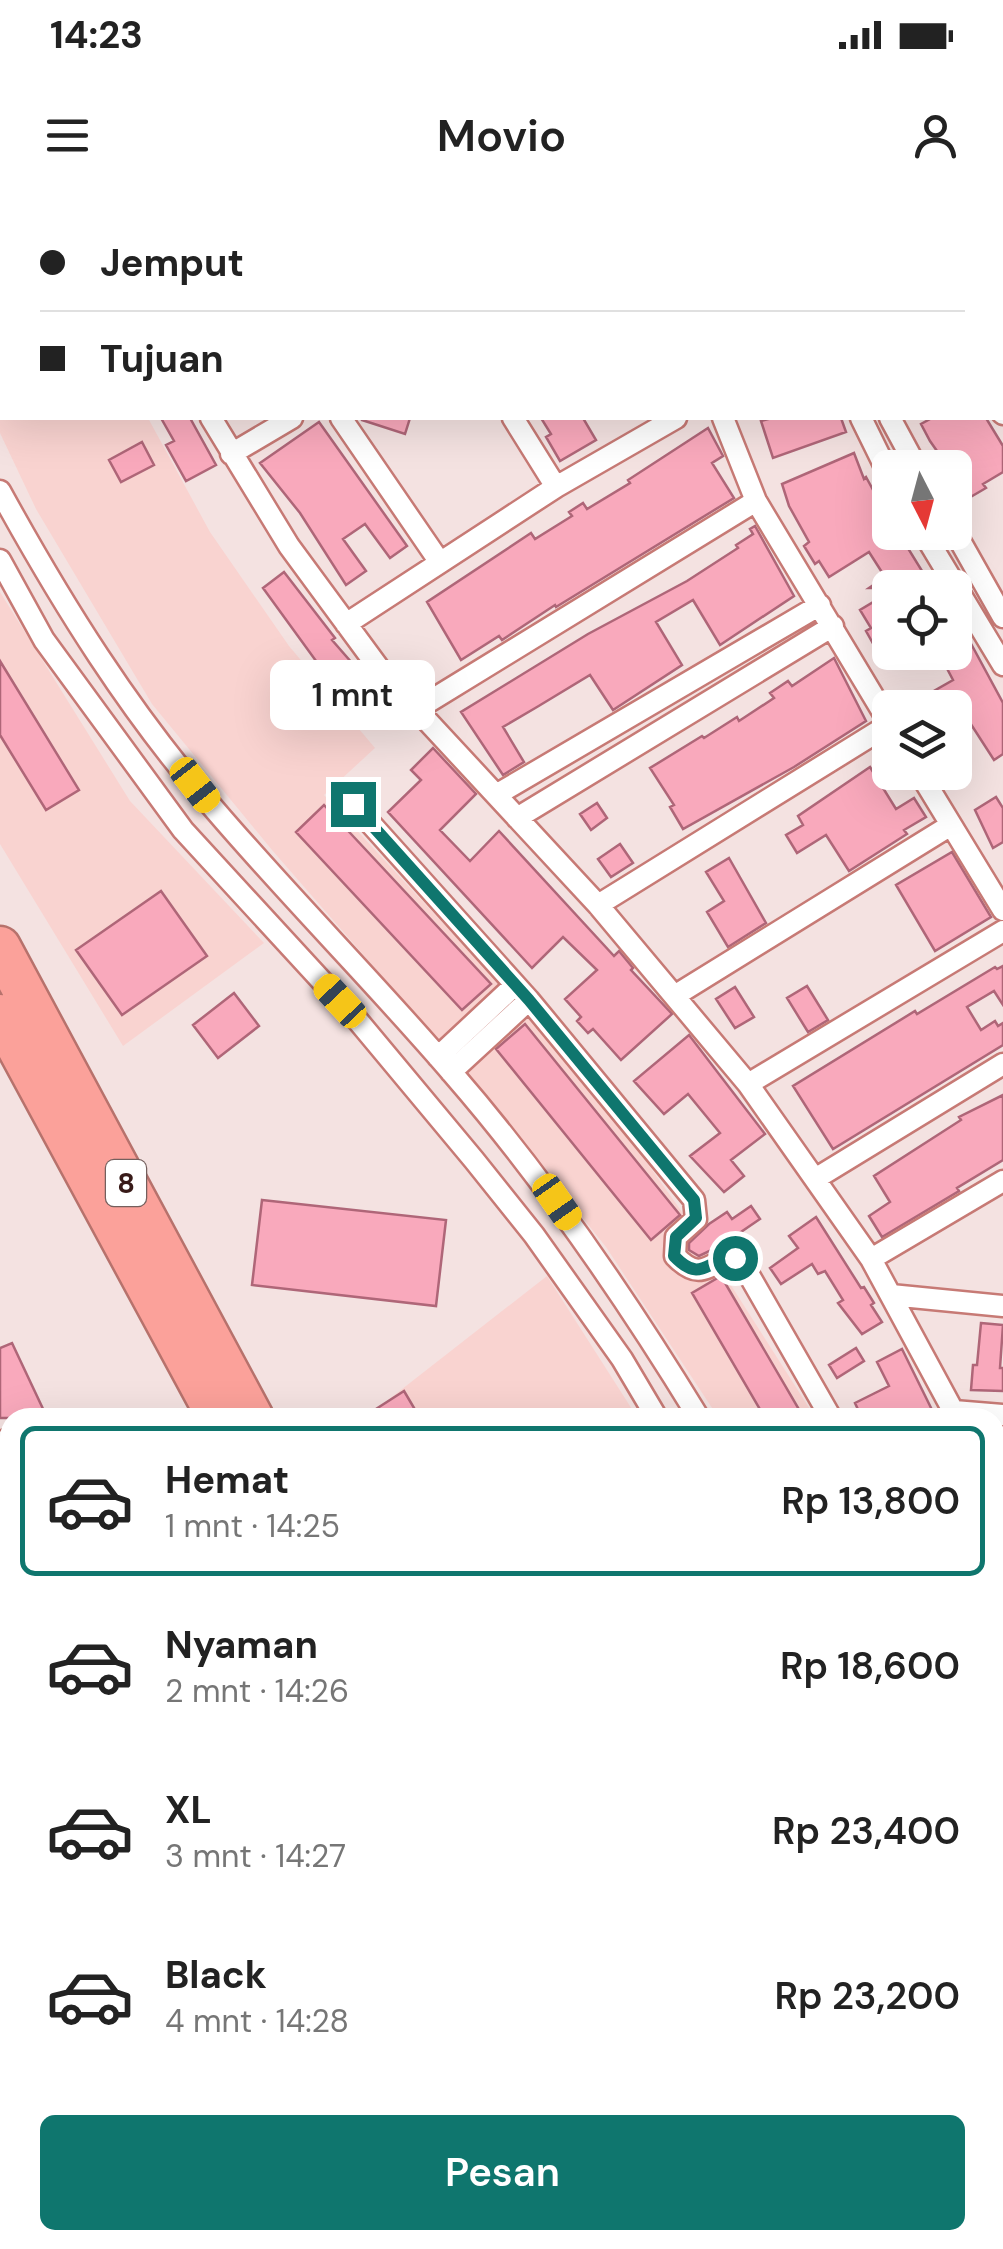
<!DOCTYPE html>
<html lang="id">
<meta charset="utf-8">
<style>
:root{--surface:#fff;--page:#f2f2f2;--text:#222;--muted:#767676;--line:#e0e0e0;--accent:#0f766e}
body{margin:0;font-family:"DM Sans",sans-serif;background:var(--page);color:var(--text);height:100vh;display:flex;flex-direction:column;font-size:38px;white-space:nowrap}
*{box-sizing:border-box;margin:0}
p{font-size:32px;color:var(--muted)}
.icon{flex:none;width:55px;height:55px;fill:none;stroke:currentColor;stroke-width:2;stroke-linecap:round;stroke-linejoin:round}
.map{position:relative;flex:1;overflow:hidden}
.details{position:absolute;left:0px;top:1208px;width:1005px;height:842px;display:flex;flex-direction:column;background:var(--surface);border-radius:30px 30px 0 0;box-shadow:0 10px 40px #0002}
.details>*{flex:none}
.banner{position:absolute;left:0px;top:0px;width:1005px;height:220px;box-shadow:0 10px 40px #0002;display:grid;align-content:center;height:220px;padding:0 40px;background:var(--surface)}
.needle{width:65px;rotate:174deg}
.controls{position:absolute;left:872px;top:250px;display:grid;gap:20px}
.controls a{display:grid;place-items:center;width:100px;height:100px;border-radius:15px;background:var(--surface);box-shadow:0 10px 40px #0002;font-size:50px}
.end{position:absolute;width:45px;height:45px;margin:-22px;border:12px solid #0f766e;background:#fff;box-shadow:0 0 0 5px #fff}
.from{border-radius:50%}
.bubble{position:absolute;height:70px;border-radius:15px;background:var(--surface);box-shadow:0 10px 40px #0002;font-size:32px;font-weight:600;line-height:70px;text-align:center}
.car{position:absolute;width:30px;height:60px;margin:-30px -15px;border-radius:12px;box-shadow:0 0 8px 2px #0007;background:linear-gradient(#f5c518 24%,#345 0 40%,#f5c518 0 76%,#345 0 86%,#f5c518 0)}
.banner b{display:flex;align-items:center;gap:35px;height:95px;font-size:38px}
.banner b+b{border-top:2px solid var(--line)}
.banner i{width:25px;height:25px;background:var(--text)}
ul{padding:18px 0 0;list-style:none}
li{display:flex;align-items:center;gap:30px;height:150px;margin:0 20px 15px;padding:0 20px;border:5px solid transparent;border-radius:15px}
li div{flex:1}
li b{display:block;font-size:38px}
li em{font-style:normal;font-weight:600}
li.on{border-color:var(--accent)}
li>.icon{width:90px;height:90px;stroke-width:1.5}
.button{display:flex;gap:20px;margin-top:auto;padding:20px 40px}
.button a{flex:1;height:115px;border-radius:15px;background:var(--accent);color:#fff;font-size:40px;font-weight:600;line-height:115px;text-align:center}
.status{display:flex;justify-content:space-between;align-items:center;height:70px;padding:0 50px;background:var(--surface);direction:ltr}
.status svg{height:28px;fill:currentColor}
header{display:flex;justify-content:space-between;align-items:center;height:130px;padding:0 40px;background:var(--surface);font-size:45px;font-weight:600}
.map>svg:first-child{display:block}
.built{fill:#f9d3d0}
.building{fill:#f9a9bc;stroke:#af6678;stroke-width:2.5}
.lines{fill:none;stroke-linecap:round;stroke-linejoin:round}
.minor-casing{stroke:#c77a75;stroke-width:25}
.motorway-casing{stroke:#b7726c;stroke-width:45}
.minor{stroke:#fff;stroke-width:20}
.motorway{stroke:#fba19a;stroke-width:40}
.route{stroke:#0f766e;stroke-width:12}
.labels{text-anchor:middle;dominant-baseline:central;stroke-width:8;stroke-linejoin:round;paint-order:stroke}
.shield{fill:#fff;stroke:#745f5d;stroke-width:2.5}
.shield-label{font-size:28px;font-weight:bold;fill:#381a18}
</style>
<div class="status"><b>14:23</b><svg viewBox="0 0 49 12"><path d="M0 12V9h3v3zM5 12V6h3v6zM10 12V3h3v9zM15 12V0h3v12zM26 1h20v11H26zM47 4h2v5h-2z"/></svg></div>
<header><svg class="icon" aria-label="menu" viewBox="0 0 24 24"><path d="M4 6h16M4 12h16M4 18h16"/></svg>Movio<svg class="icon" aria-label="person" viewBox="0 0 24 24"><circle cx="12" cy="8" r="4"/><path d="M4 21q1-7 8-7t8 7"/></svg></header>
<div class="map">
<svg width="1003" height="2049" viewBox="0 0 1003 2049">
<rect width="100%" height="100%" fill="#f4e2e1"/>
<path class="built" d="M0,0l50,2h-48v216h146l62,114 79,114 86,102 -51,47 168,181 131,153 81,114 111,174h-97l-112,-170 -138,-172 -196,-225 -120,-146 -116,-195 -36,-76z
M0,392l130,209 134,142 -141,103 -123,-202z
M547,1076l90,141 -272,1z
M803,2040h151l4,9h-152z"/>
<path class="building" d="M161,218h29l26,47 -30,16 -20,-36 8,-4z
M362,218h48l-5,16 -43,-14z
M541,218h42l13,22 -36,21 -14,-24 5,-3z
M772,218h69l5,14 -73,26 -12,-37z
M932,218h54l17,28v26l-20,12 3,4 -31,18v-52l-11,7 -14,-20 -9,-17z
M319,222l88,124 -17,12 -25,-34 -22,15 23,32 -20,14 -46,-72 -40,-50z
M708,228l15,28 -11,7 22,35 -178,109 -1,-2 -53,35 -3,-4 -38,24 -34,-58 104,-69 4,6 37,-23 -3,-4 14,-9 4,6 43,-26 -2,-3z
M142,242l12,23 -33,17 -12,-22z
M854,253l10,26 2,-2 24,44v11h8l29,47 -15,9h-43l16,-11 -16,-25 -40,25 -10,-16 -4,3 -11,-18 5,-4 -20,-36 -7,-22z
M755,326l39,70 -74,49 -27,-45 -37,22 26,43 -69,45 -23,-35 -53,32 -34,20 21,35 -21,13 -42,-63 127,-78 99,-53 51,-33 -2,-3 17,-11 -3,-5z
M284,372l51,66 -3,2 27,31 -3,3 31,33 -19,16 -28,-29 -77,-106z
M890,392v46l-15,9 -9,-16 5,-3 -11,-18z
M969,440l34,63v51l-9,6 -40,-62 -17,10h-33l49,-28 -12,-23 14,-5v-3z
M834,458l32,63 -72,46 -111,62 -13,-22 4,-2 -24,-37 52,-32 2,2 33,-21 2,4 35,-23 -4,-5 18,-12 4,5z
M0,461l79,129 -33,20 -46,-75z
M433,548l43,46 -36,36 30,31 29,-30 115,125 5,-5 14,17 -2,2 41,44 -51,46 -28,-31 -5,4 -11,-12 4,-4 -16,-18 32,-29 -34,-33 -31,31 -144,-156 33,-32 -10,-10z
M870,567l26,42 18,-11 12,19 -22,13 3,4 -58,37 -23,-36 -29,18 -11,-18 17,-10 -5,-9z
M996,597l7,11v34l-10,6 -18,-38z
M597,603l10,15 -16,12 -11,-16z
M324,605l167,179 -29,26 -166,-178z
M620,644l13,19 -22,14 -13,-18z
M952,652l39,65 -56,34 -39,-66z
M729,658l37,65 -38,24 -21,-35 17,-11 -18,-29z
M161,691l46,65 -85,59 -46,-65z
M1003,766v39l-9,-14 -27,16 14,23 14,-9 3,5 5,-3v22l-170,104 -40,-63 122,-75 2,3 78,-47 2,2z
M807,786l21,34 -20,12 -21,-34z
M735,787l19,30 -19,11 -19,-29z
M234,793l25,33 -41,32 -25,-33z
M525,824l155,191 -29,25 -155,-191z
M689,835l76,99 -34,26 13,16 -20,16 -34,-36 30,-23 -32,-39 -24,20 -30,-33z
M1003,895v65l-46,28 2,3 -77,46 -13,-21 21,-14 -16,-26 87,-56 -2,-3z
M262,1000l184,20 -10,86 -184,-21z
M751,1006l9,13 -19,13 3,6 -10,6 -12,1 -23,11 -10,-6v-7l20,-19 18,-12 5,7z
M816,1017l45,71 3,-1 10,16 -3,2 11,17 -20,12 -24,-31 5,-3 -18,-29 -7,3 -6,-10 -31,20 -11,-16 28,-20 -9,-12z
M721,1076l83,142h-39l-73,-125z
M981,1123l22,2 -3,43h3v23l-32,-1 2,-25h4z
M12,1143l32,68 -13,7h-31v-70z
M856,1148l8,13 -27,17 -8,-13z
M902,1149l34,69h-74l-7,-15 34,-17 -12,-24z
M404,1191l16,27h-58z"/>
<g class="lines">
<defs>
<path id="minor" d="M110,0l1,2
M188,2l5,-2
M428,2l4,-2
M469,2v-2
M589,2l1,-2
M832,2v-2
M857,2l1,-2
M960,2v-2
M1002,88h1
M1002,111h1
M1002,213l1,1
M211,218l78,128 92,125 217,234 150,179 123,175 86,159
M341,218l98,143
M513,218l43,69
M723,218l33,83 134,223
M861,218l29,59
M890,218l27,50
M231,254l61,-36
M0,291c62,113 130,222 215,319 77,90 161,174 238,264 93,107 172,223 246,344
M923,332l80,133
M955,332l48,85
M0,360l44,80 139,190 171,186 120,144 60,75 88,124 35,59
M346,424l210,-137 120,-69
M417,509l339,-208
M919,572l84,138
M496,595l324,-190
M353,604l176,196 165,200 2,19 -20,18 -1,19c21,22 29,14 53,1l13,4 90,157
M517,618l316,-192
M598,705l292,-181
M676,795l275,-170
M438,857l77,-72
M451,872l78,-72
M748,884l255,-153
M815,979l188,-115
M871,1059l132,-78
M891,1095l112,11
M954,1211l49,4
M0,1243l10,-5
M995,1293l8,16
M0,1357l10,-5
M0,1469l10,-5
M0,1581l10,-3
M995,1582l8,19
M0,1713l10,2
M995,1771h8
M0,1923l10,2
M995,1949l8,20
M995,2024l8,-4
M498,2040l4,9
M992,2040l3,9
M244,2049l1,-9
M273,2049l1,-9"/>
<path id="motorway" d="M0,747l253,471
M0,815l218,403
M646,2040l4,9
M680,2040l4,9"/>
</defs>
<use href="#minor" class="minor-casing"/>
<use href="#motorway" class="motorway-casing"/>
<use href="#minor" class="minor"/>
<use href="#motorway" class="motorway"/>
</g>
<g class="lines">
<path class="route" d="M353,604l176,196 165,200 2,18 -20,19 -2,19c28,29 32,2 61,2"/>
</g>
<g class="labels">
<rect class="shield" x="106" y="960" width="40" height="46" rx="8"/>
<g class="shield-label">
<text x="126" y="983">8</text>
</g>
</g>
</svg>
<div class="controls">
<a><svg class="needle" viewBox="-14 -14 28 28"><path d="M0-13l5 13h-10z" fill="#e53935"/><path d="M0 13l5-13h-10z" fill="#767676"/></svg></a>
<a><svg class="icon" aria-label="locate" viewBox="0 0 24 24"><circle cx="12" cy="12" r="6"/><path d="M12 2v4M12 18v4M2 12h4M18 12h4"/></svg></a>
<a><svg class="icon" aria-label="layers" viewBox="0 0 24 24"><path d="M12 4l9 5-9 5-9-5zM3 14l9 5 9-5"/></svg></a>
</div>
<i class="end from" style="left:735px;top:1058px"></i>
<i class="end" style="left:353px;top:604px"></i>
<div class="bubble" style="left:270px;top:460px;width:165px">1 mnt</div>
<i class="car" style="left:195px;top:585px;rotate:142deg"></i>
<i class="car" style="left:340px;top:801px;rotate:317deg"></i>
<i class="car" style="left:557px;top:1002px;rotate:145deg"></i>
<div class="banner">
<b><i class="from"></i>Jemput</b>
<b><i></i>Tujuan</b>
</div>
<section class="details">
<ul>
<li class="on"><svg class="icon" aria-label="car" viewBox="0 0 24 24"><path d="M5 17H2v-5l4-1 3-4h7l3 4 3 1v5h-3M9 17h6M6 11h13"/><circle cx="7" cy="17" r="2"/><circle cx="17" cy="17" r="2"/></svg><div><b>Hemat</b><p>1 mnt · 14:25</p></div><em>Rp 13,800</em></li>
<li><svg class="icon" aria-label="car" viewBox="0 0 24 24"><path d="M5 17H2v-5l4-1 3-4h7l3 4 3 1v5h-3M9 17h6M6 11h13"/><circle cx="7" cy="17" r="2"/><circle cx="17" cy="17" r="2"/></svg><div><b>Nyaman</b><p>2 mnt · 14:26</p></div><em>Rp 18,600</em></li>
<li><svg class="icon" aria-label="car" viewBox="0 0 24 24"><path d="M5 17H2v-5l4-1 3-4h7l3 4 3 1v5h-3M9 17h6M6 11h13"/><circle cx="7" cy="17" r="2"/><circle cx="17" cy="17" r="2"/></svg><div><b>XL</b><p>3 mnt · 14:27</p></div><em>Rp 23,400</em></li>
<li><svg class="icon" aria-label="car" viewBox="0 0 24 24"><path d="M5 17H2v-5l4-1 3-4h7l3 4 3 1v5h-3M9 17h6M6 11h13"/><circle cx="7" cy="17" r="2"/><circle cx="17" cy="17" r="2"/></svg><div><b>Black</b><p>4 mnt · 14:28</p></div><em>Rp 23,200</em></li>
</ul>
<div class="button"><a>Pesan</a></div>
</section>
</div>
